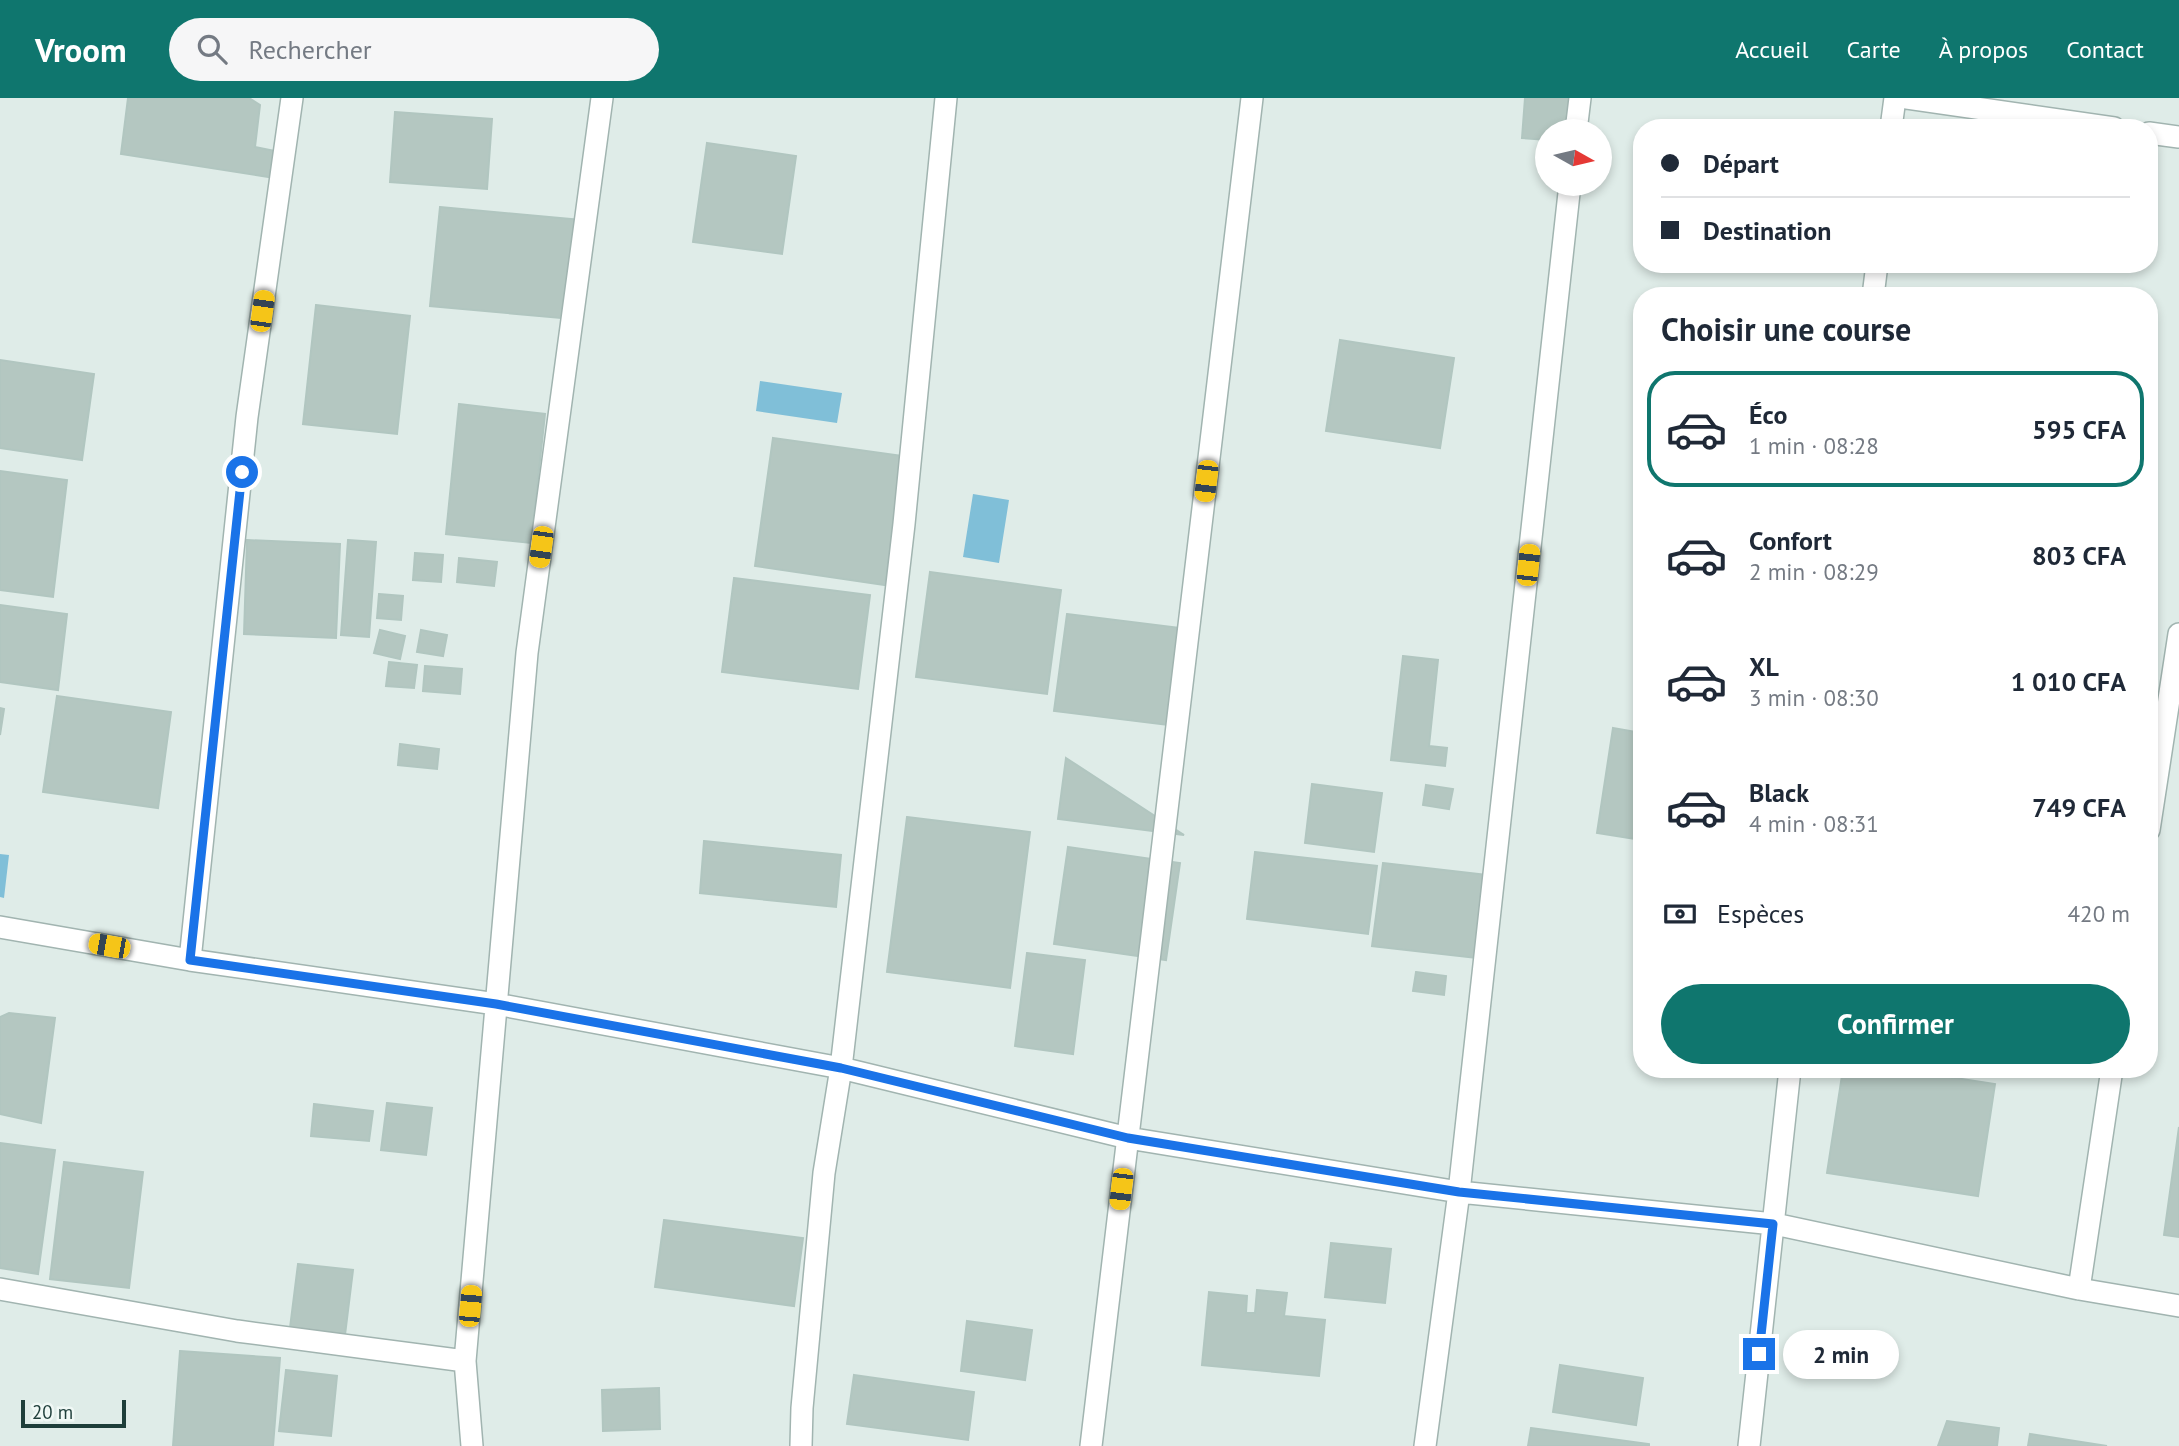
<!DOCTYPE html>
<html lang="fr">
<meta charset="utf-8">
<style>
:root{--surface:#fff;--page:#f6f6f7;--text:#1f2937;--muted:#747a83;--line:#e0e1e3;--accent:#0f766e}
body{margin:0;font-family:"PT Sans",sans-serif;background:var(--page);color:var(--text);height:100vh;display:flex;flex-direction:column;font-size:26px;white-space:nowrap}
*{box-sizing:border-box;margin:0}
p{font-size:23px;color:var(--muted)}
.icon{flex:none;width:38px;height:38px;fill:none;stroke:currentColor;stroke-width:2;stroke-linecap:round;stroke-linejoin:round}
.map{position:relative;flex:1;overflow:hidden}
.sheet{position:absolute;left:1633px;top:189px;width:525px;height:791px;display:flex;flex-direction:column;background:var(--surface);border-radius:28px;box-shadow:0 4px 10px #0003}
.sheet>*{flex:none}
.guide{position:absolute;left:1633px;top:21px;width:525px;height:154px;border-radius:28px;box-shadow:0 4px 10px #0003;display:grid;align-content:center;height:154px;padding:0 28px;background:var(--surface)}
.needle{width:46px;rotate:98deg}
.controls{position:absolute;left:1535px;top:21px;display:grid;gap:14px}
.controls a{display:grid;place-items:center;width:77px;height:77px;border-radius:50%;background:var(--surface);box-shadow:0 4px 10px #0003;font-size:35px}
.scale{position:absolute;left:21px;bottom:18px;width:105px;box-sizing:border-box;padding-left:7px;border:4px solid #1e3e3a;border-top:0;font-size:19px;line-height:24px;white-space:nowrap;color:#1e3e3a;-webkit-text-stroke:5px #f0f8f5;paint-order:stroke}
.end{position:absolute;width:32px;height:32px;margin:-16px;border:9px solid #1a73e8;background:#fff;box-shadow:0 0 0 4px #fff}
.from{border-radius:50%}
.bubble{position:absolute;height:49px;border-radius:24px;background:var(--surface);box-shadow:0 4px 10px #0003;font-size:23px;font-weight:600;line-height:49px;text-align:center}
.car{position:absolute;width:21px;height:42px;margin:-21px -10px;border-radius:9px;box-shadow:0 0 5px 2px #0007;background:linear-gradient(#f5c518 24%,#345 0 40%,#f5c518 0 76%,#345 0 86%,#f5c518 0)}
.guide b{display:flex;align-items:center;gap:24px;height:66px;font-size:26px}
.guide b+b{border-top:2px solid var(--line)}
.guide i{width:18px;height:18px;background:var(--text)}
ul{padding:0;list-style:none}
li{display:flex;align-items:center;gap:21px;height:116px;margin:0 14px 10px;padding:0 14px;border:4px solid transparent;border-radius:28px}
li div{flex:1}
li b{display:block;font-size:26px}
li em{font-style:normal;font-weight:600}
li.on{border-color:var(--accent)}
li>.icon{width:63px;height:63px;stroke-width:1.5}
h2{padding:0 28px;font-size:32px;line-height:84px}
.pay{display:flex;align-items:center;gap:18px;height:77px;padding:0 28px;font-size:26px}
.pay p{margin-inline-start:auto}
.button{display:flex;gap:14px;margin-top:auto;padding:14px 28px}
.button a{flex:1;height:80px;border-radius:42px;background:var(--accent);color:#fff;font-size:28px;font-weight:600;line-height:80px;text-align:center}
header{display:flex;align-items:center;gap:42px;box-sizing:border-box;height:98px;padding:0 35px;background:var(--accent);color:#fff}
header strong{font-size:33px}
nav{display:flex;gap:38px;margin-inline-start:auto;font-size:24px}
.search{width:490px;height:63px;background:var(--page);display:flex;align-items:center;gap:18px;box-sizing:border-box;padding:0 24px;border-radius:38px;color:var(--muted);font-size:26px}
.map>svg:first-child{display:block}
.water{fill:#80bfd8}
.building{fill:#b4c7c1;stroke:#b1c6c0;stroke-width:2}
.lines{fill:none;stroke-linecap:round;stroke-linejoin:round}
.minor-casing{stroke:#a1b4b0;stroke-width:24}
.minor{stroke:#fff;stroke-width:21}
.route{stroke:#1a73e8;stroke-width:9}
</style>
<header>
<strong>Vroom</strong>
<div class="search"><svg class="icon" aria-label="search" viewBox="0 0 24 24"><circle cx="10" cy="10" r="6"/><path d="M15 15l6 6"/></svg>Rechercher</div>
<nav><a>Accueil</a><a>Carte</a><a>À propos</a><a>Contact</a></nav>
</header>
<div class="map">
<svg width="2179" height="1348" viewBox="0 0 2179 1348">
<rect width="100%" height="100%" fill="#dfece8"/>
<path class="water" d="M760,283l82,12 -5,30 -81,-12z
M973,396l36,6 -10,63 -36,-6z
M0,756l9,1 -5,43 -4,-1z"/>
<path class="building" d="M128,0h121l11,7 -5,42 20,4 -6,26 -148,-23z
M1525,0h63l-3,33h-38v9l-25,-2z
M395,14l97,7 -5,70 -97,-7z
M707,45l89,13 -14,98 -89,-12z
M440,109l141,13 -9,99 -142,-13z
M316,207l94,11 -13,118 -94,-10z
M1340,242l114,18 -14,90 -114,-17z
M0,262l94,14 -12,86 -82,-12z
M459,306l86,10 -14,129 -85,-9z
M773,340l130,18 -18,129 -130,-19z
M0,373l67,9 -14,117 -53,-7z
M247,442l93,4 -4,94 -92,-4z
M348,442l28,2 -7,95 -28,-2z
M415,455l28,2 -2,27 -28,-2z
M459,460l38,4 -3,24 -37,-4z
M930,474l131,18 -14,104 -131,-17z
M734,480l136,17 -12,94 -136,-17z
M379,496l24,2 -2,24 -24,-2z
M0,507l67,9 -9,76 -58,-8z
M1067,516l130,16 -13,97 -130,-16z
M380,532l25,6 -5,23 -26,-6z
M421,532l26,5 -4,21 -26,-4z
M1403,558l35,4 -9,86 18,2 -2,18 -54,-6z
M389,564l28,3 -3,23 -28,-2z
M425,568l37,3 -2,25 -37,-3z
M57,598l114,16 -13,96 -115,-16z
M0,610l4,1 -4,26z
M1613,630l29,5v107l-45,-7z
M400,646l39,5 -2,20 -39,-4z
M1066,660l118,77 -126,-16z
M1312,686l70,9 -8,59 -69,-9z
M1426,687l27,4 -4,20 -26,-4z
M907,719l123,15 -20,156 -123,-16z
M704,743l137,14 -5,52 -136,-14z
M1068,749l112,16 -14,97 -112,-16z
M1255,754l122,14 -9,68 -121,-15z
M1383,765l112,13 -10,83 -113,-13z
M1027,855l58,7 -12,94 -58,-8z
M1416,874l30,4 -2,19 -31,-4z
M9,915l46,5 -14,105 -41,-9v-97z
M1843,971h54l98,15 -17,112 -151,-23z
M387,1005l45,5 -6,47 -45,-5z
M314,1006l59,7 -4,30 -58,-5z
M2179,1029v110l-15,-2z
M0,1045l55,7 -17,124 -38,-6z
M64,1064l79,10 -14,116 -79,-9z
M664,1122l139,18 -9,68 -139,-19z
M1331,1145l60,6 -6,54 -60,-6z
M298,1166l55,6 -8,65 -55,-7z
M1257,1192l30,3 -3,23 41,4 -6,56 -117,-11 7,-73 38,4 -1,17h9z
M967,1223l65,9 -7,50 -64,-9z
M180,1253l100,7 -7,88h-100z
M1560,1267l83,13 -7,47 -83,-13z
M286,1272l51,6 -6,60 -52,-5z
M854,1277l120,17 -6,48 -121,-16z
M659,1290l1,41 -57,2 -1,-41z
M1947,1323l52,7 -2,18h-59z
M1531,1330l118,16v2h-121z
M2030,1336l77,12h-79z"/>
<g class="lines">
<defs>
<path id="minor" d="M1907,0l207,30
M1891,30l4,-30
M1576,33l4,-33
M2149,35l30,4
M1873,198l4,-32
M2149,732l30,-196
M0,829l190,33 306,44 345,64 287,70 331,54 315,32 305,65 100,17
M190,862l57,-543 45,-319
M0,1191l237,42 228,30
M2079,1191l33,-220
M472,1348l-7,-85 62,-708 75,-555
M801,1348l1,-38 22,-235 17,-105 63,-544 42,-426
M1091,1348l161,-1348
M1425,1348l34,-254 111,-1008
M1749,1348l41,-377"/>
</defs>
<use href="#minor" class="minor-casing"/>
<use href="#minor" class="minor"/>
</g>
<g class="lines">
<path class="route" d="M242,374l-52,488 306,44 345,64 287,70 331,54 314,32 -14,130"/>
</g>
</svg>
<div class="controls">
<a><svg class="needle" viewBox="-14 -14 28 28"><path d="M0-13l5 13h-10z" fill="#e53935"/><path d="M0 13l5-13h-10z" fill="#747a83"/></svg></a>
</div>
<div class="scale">20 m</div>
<i class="end from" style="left:242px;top:374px"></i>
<i class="end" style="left:1759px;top:1256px"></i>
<div class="bubble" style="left:1783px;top:1232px;width:116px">2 min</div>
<i class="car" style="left:262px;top:213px;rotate:8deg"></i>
<i class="car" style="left:1206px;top:383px;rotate:187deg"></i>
<i class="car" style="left:541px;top:449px;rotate:188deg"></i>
<i class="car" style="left:1528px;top:467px;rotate:6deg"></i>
<i class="car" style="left:109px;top:848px;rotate:280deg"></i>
<i class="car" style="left:1121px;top:1091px;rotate:187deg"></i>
<i class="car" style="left:470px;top:1208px;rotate:5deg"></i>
<div class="guide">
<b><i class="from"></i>Départ</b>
<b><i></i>Destination</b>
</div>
<section class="sheet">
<h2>Choisir une course</h2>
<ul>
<li class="on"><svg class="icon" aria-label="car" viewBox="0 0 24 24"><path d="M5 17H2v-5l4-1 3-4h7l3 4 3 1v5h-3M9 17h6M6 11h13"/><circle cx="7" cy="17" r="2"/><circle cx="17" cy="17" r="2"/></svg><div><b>Éco</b><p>1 min · 08:28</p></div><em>595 CFA</em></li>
<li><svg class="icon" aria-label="car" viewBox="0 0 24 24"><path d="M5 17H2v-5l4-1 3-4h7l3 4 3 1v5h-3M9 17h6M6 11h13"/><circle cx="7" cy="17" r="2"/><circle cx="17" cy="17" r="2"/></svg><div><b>Confort</b><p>2 min · 08:29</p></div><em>803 CFA</em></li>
<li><svg class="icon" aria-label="car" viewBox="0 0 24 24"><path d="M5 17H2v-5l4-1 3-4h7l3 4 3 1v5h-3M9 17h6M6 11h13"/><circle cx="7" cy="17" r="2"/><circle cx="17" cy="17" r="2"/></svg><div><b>XL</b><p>3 min · 08:30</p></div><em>1 010 CFA</em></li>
<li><svg class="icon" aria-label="car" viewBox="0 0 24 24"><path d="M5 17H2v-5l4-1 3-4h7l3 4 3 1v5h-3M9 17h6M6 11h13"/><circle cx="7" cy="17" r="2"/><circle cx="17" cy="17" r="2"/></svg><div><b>Black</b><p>4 min · 08:31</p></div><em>749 CFA</em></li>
</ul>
<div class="pay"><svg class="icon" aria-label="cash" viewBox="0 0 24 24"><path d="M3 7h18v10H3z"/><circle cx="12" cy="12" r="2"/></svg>Espèces<p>420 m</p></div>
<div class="button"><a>Confirmer</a></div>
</section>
</div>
